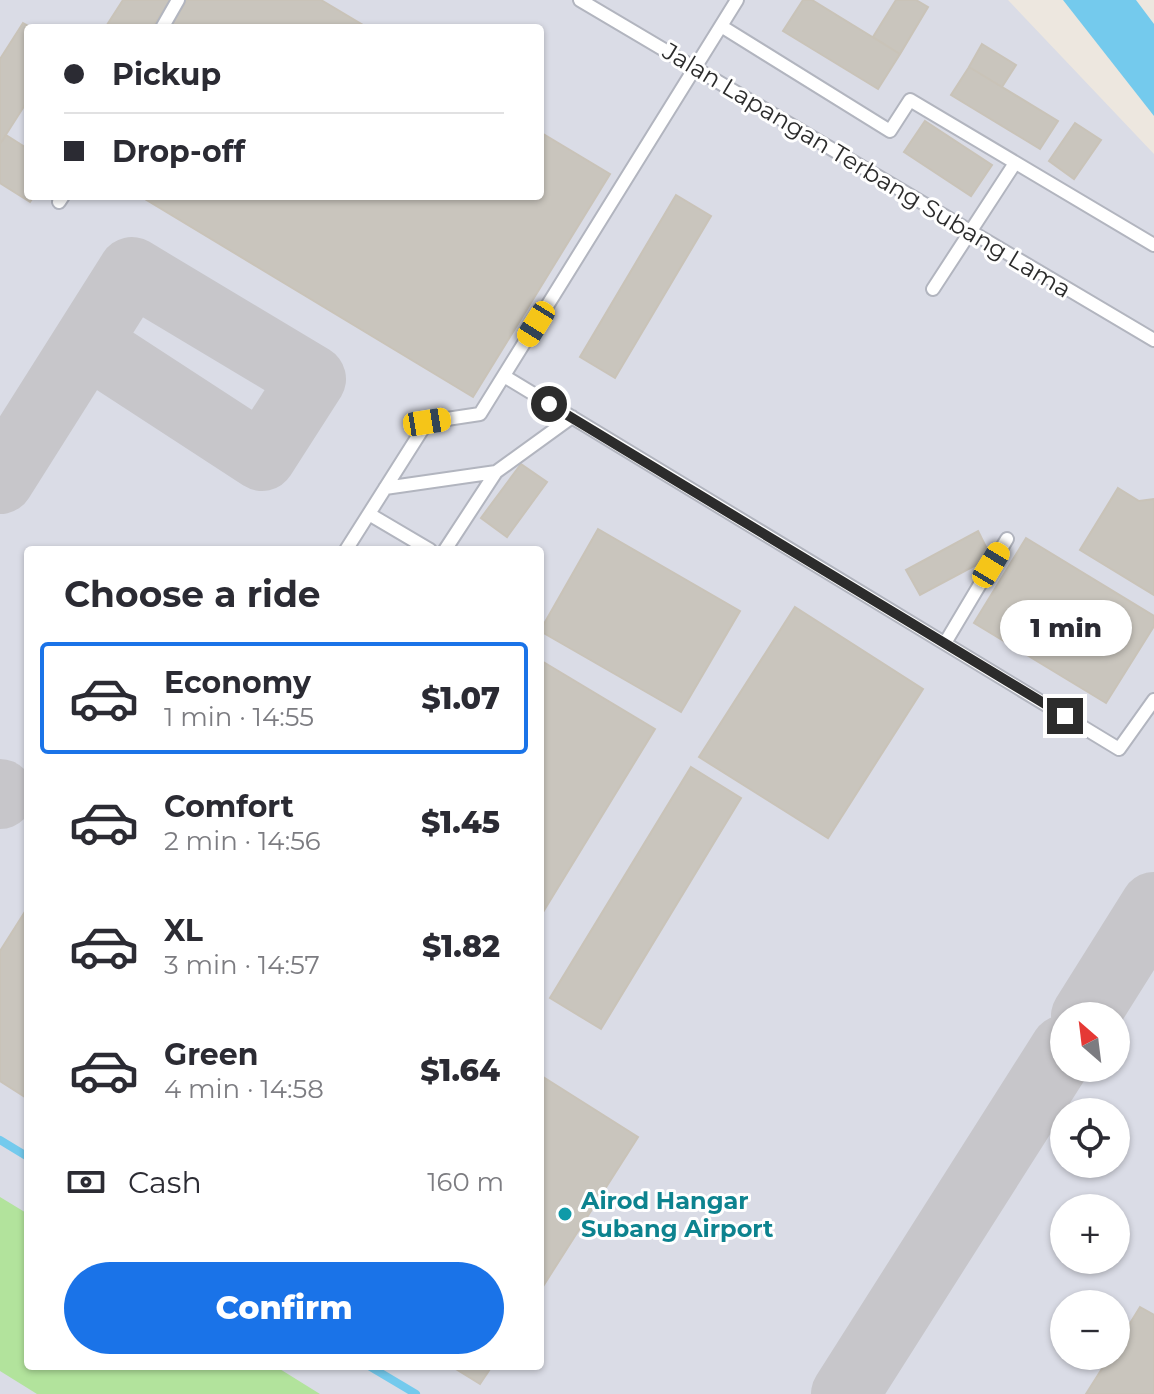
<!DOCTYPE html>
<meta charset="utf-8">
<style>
:root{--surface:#fff;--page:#f2f2f3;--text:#2b2b33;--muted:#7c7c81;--line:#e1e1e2;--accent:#1a73e8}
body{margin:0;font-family:Montserrat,sans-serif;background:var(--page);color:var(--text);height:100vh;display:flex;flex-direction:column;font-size:30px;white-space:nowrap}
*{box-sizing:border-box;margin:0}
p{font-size:26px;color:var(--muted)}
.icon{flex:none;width:44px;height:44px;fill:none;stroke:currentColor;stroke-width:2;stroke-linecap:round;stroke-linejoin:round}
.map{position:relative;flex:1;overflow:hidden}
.panel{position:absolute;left:24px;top:546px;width:520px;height:824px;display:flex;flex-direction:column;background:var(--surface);border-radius:8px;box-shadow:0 2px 6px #0004}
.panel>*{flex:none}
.banner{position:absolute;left:24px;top:24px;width:520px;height:176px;border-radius:8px;box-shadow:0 2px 6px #0004;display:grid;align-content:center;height:176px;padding:0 40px;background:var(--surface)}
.needle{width:52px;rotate:332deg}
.controls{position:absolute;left:1050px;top:1002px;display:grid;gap:16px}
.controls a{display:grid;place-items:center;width:80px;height:80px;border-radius:50%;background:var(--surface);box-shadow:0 2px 6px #0004;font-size:40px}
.end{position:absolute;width:36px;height:36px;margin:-18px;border:10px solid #2c2c2c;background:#fff;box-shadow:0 0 0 4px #fff}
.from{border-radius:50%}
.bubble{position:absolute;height:56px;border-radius:28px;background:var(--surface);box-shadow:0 2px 6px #0004;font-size:26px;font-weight:800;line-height:56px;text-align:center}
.car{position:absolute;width:24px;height:48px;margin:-24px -12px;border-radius:10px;box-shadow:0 0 6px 2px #0007;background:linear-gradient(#f5c518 24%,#345 0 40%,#f5c518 0 76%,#345 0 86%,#f5c518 0)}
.banner b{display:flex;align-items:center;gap:28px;height:76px;font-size:30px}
.banner b+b{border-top:2px solid var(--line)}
.banner i{width:20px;height:20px;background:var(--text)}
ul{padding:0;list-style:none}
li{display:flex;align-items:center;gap:24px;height:112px;margin:0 16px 12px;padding:0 24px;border:4px solid transparent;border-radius:8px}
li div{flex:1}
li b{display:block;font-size:30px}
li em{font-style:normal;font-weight:800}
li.on{border-color:var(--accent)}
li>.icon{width:72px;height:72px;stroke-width:1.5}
h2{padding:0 40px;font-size:36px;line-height:96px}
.pay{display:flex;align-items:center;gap:20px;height:88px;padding:0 40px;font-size:30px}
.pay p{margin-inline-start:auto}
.button{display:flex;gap:16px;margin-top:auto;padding:16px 40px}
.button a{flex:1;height:92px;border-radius:48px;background:var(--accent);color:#fff;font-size:32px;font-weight:800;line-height:92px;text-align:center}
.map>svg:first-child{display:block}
.airport{fill:#dadce6;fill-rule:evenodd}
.green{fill:#b2e39c}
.water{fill:#74caed}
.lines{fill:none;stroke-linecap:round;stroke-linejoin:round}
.stream{stroke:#74caed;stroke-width:8}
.taxiway{stroke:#c7c6ca;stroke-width:68}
.building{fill:#c9c5bd;stroke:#c9c3b8;stroke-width:2}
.service-casing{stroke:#b2b5bf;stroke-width:16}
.service{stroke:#fff;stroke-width:12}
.route{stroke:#2c2c2c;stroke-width:10}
.culture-dot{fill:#0f9aa8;stroke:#fff;stroke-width:3}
.labels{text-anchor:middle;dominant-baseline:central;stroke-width:6;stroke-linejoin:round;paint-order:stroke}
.street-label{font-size:24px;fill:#2c2c2c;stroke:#fff}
.culture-label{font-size:24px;font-weight:bold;fill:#0d838f;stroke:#fff;text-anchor:start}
</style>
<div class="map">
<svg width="1154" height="1394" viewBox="0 0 1154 1394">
<rect width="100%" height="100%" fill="#ede7df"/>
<path class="airport" d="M0,0h1008l146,154v1240h-1154zM28,28h512v168h-512zM28,550h512v816h-512zM1064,1016h52v52h-52zM1064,1112h52v52h-52zM1064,1208h52v52h-52zM1064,1304h52v52h-52z"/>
<path class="green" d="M0,1197l28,17v152h247l45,28h-283l-37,-23z"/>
<path class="water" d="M1063,0h73l18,24v92z"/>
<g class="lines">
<path class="stream" d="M0,1140l28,17
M369,1366l47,28"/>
<path class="taxiway" d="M0,480l132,-209 180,108 -50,78 -175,-114
M0,793v2
M1085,1016l69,-110
M845,1394l219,-345"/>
</g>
<path class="building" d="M123,0h47l-18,28h-47z
M187,0h134l47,28h-198z
M803,0h9l88,54 -22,35 -95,-58z
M896,0h20l12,7 -28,47 -27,-17z
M23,23l9,5h-4v72l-28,44v-85z
M982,44l34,21 -14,22 -33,-20z
M969,67l89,54 -18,28 -89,-54z
M925,121l67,44 -21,31 -67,-44z
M1075,123l26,17 -27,39 -25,-18z
M540,132l70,42 -137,223 -333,-201h400z
M6,135l22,14v47h6l-4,6 -30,-19v-39z
M676,195l35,21 -96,162 -35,-21z
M521,464l26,18 -40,55 -26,-19z
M1118,488l21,13 15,-2v96l-74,-45z
M598,529l142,82 -59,101 -141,-81z
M978,531l13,26 -71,38 -14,-25z
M1026,538l128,78v10l-48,77 -132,-80z
M795,607l128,82 -95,149 -129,-81z
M540,660l115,69 -115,188z
M691,767l50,31 -140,231 -51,-31z
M28,907v192l-28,-18v-130z
M540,1075l98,62 -98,154z
M1140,1307l14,8v79h-68l24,-38h6v-10z
M451,1366h41l-12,18z"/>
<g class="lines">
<defs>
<path id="service" d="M580,0l574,340
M721,26l169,105 20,-31 244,145
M162,28l16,-28
M59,202l4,-6
M933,289l82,-126
M504,376l615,373 35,-49
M385,488l111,-16 76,-55
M369,514l61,36
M346,550l81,-128 53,-8 257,-414
M445,550l51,-78
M945,643l62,-104"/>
</defs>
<use href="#service" class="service-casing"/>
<use href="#service" class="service"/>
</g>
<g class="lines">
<path class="route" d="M549,404l516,312"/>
</g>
<circle class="culture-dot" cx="565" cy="1214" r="8"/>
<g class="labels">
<g class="street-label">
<text transform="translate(867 170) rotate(31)">Jalan Lapangan Terbang Subang Lama</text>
</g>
<g class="culture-label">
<text x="581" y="1200">Airod Hangar<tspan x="581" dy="28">Subang Airport</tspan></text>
</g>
</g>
</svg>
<div class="controls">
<a><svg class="needle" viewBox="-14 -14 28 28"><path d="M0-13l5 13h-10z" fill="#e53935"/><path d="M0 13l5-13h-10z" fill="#7c7c81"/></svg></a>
<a><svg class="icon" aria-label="locate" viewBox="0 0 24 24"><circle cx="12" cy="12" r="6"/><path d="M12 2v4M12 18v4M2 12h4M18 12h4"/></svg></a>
<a>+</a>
<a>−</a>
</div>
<i class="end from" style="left:549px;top:404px"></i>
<i class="end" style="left:1065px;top:716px"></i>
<div class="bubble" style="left:1000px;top:600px;width:132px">1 min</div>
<i class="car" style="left:536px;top:324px;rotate:212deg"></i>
<i class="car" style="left:427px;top:422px;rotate:81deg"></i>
<i class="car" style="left:991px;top:565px;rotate:31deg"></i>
<div class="banner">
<b><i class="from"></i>Pickup</b>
<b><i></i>Drop-off</b>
</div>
<section class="panel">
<h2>Choose a ride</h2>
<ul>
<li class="on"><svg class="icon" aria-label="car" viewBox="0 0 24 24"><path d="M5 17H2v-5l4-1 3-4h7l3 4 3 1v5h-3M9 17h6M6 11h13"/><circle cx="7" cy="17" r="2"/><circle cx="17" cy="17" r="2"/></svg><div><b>Economy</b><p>1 min · 14:55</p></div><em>$1.07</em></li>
<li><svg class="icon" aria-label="car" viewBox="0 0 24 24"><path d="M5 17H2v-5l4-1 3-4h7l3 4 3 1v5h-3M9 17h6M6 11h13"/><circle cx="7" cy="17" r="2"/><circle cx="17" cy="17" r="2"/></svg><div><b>Comfort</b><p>2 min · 14:56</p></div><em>$1.45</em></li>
<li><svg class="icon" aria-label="car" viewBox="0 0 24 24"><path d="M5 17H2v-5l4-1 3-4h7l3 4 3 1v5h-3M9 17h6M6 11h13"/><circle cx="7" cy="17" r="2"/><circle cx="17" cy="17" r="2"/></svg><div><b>XL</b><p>3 min · 14:57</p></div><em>$1.82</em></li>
<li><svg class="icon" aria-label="car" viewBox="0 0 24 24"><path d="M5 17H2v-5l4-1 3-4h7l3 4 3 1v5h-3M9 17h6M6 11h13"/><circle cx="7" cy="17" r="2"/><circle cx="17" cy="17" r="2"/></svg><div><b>Green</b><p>4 min · 14:58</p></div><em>$1.64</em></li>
</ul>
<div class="pay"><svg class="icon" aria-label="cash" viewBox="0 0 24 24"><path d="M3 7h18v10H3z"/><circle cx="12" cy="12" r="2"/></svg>Cash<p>160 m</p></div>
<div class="button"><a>Confirm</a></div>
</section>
</div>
